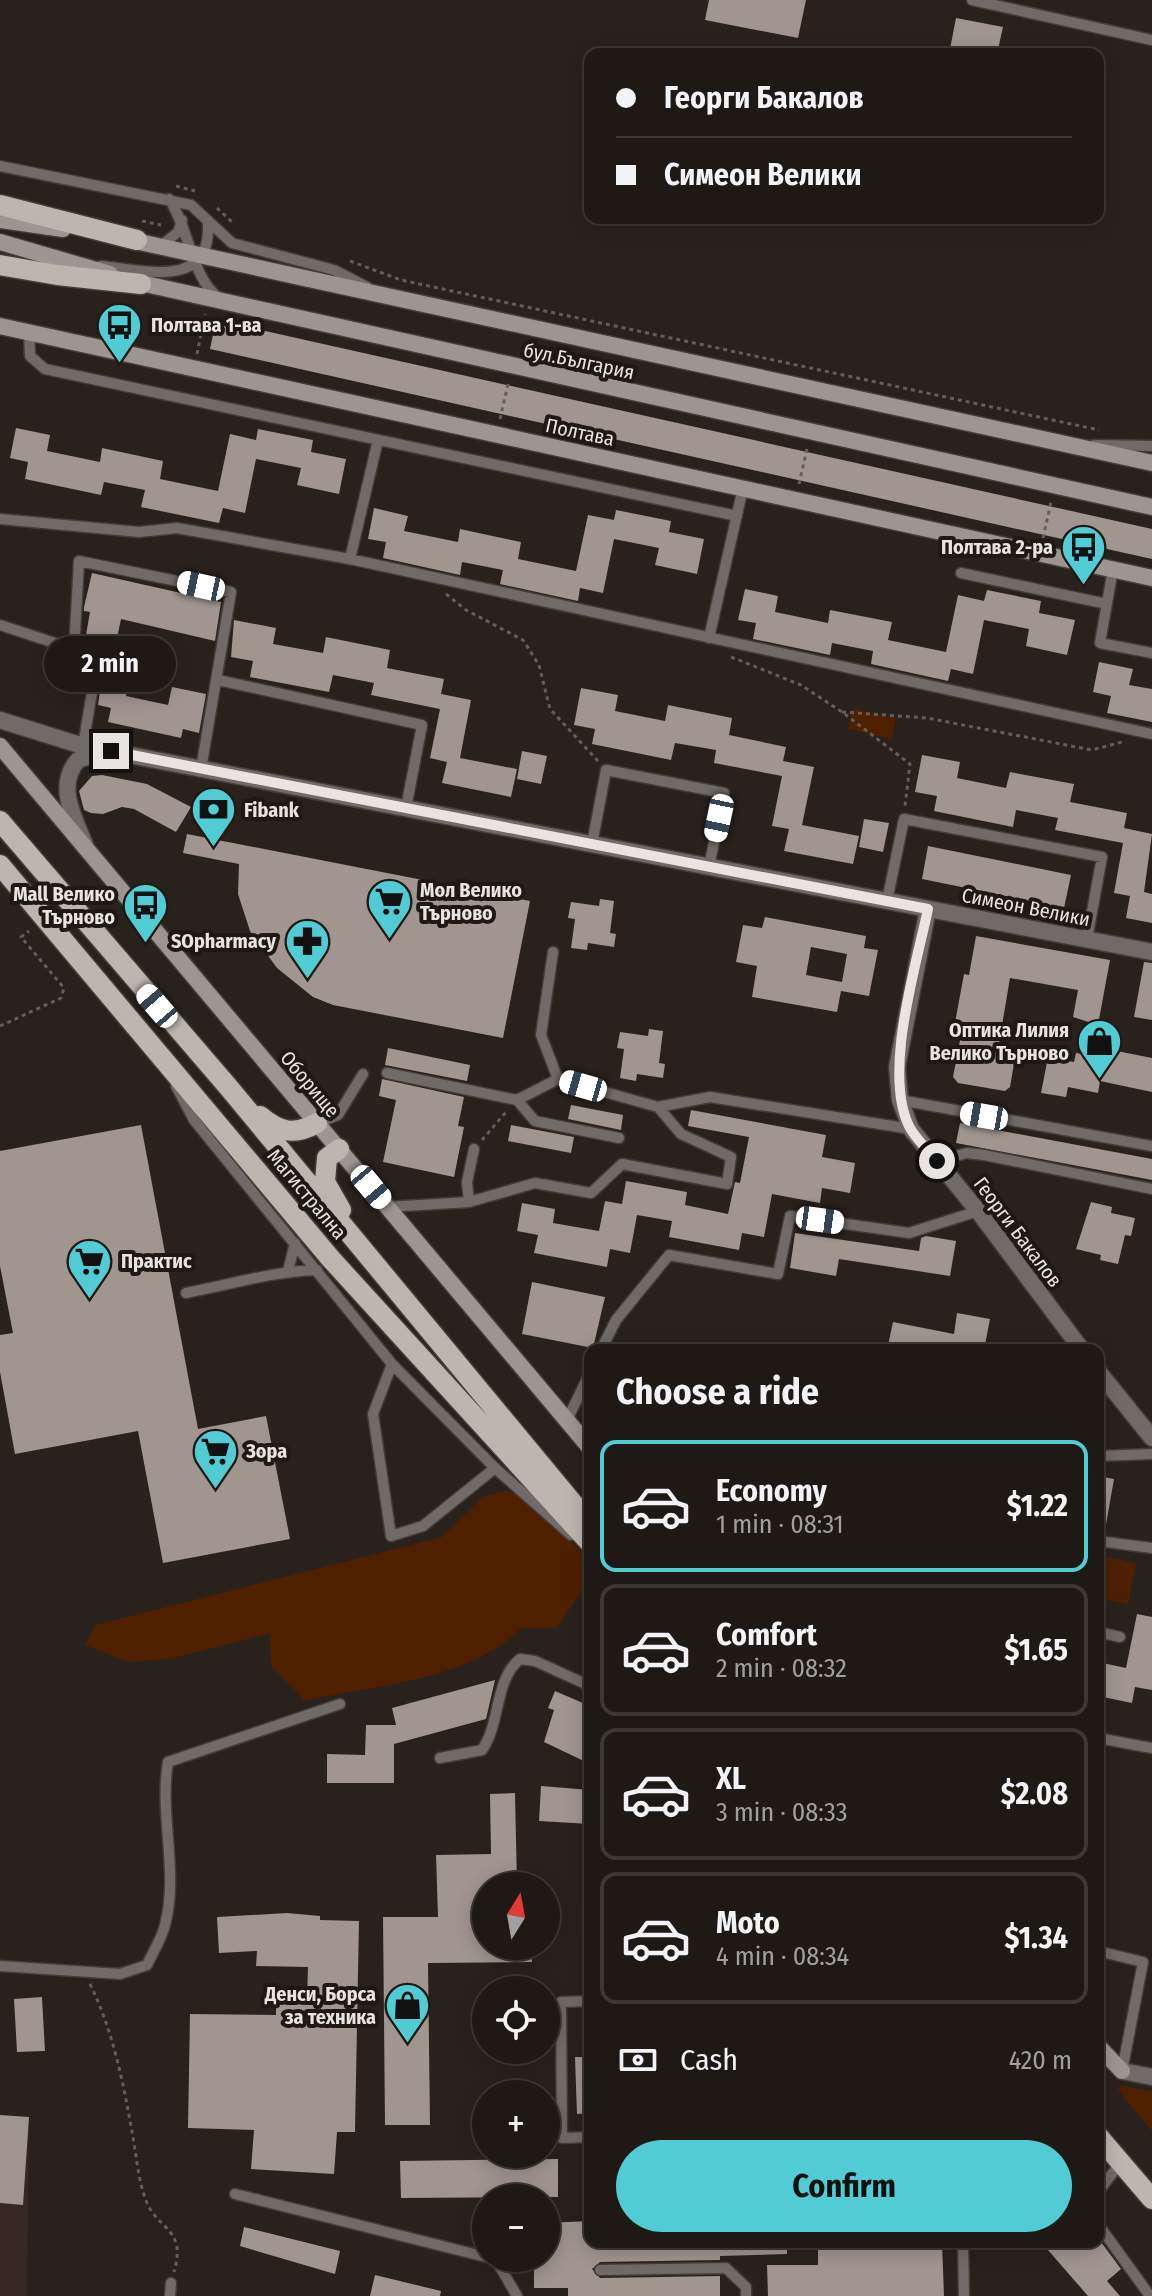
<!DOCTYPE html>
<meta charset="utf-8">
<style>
:root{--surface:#1f1915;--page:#27221e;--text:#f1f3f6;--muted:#a1a0a0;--line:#3c3834;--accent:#51ccd4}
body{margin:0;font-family:"Fira Sans Condensed",sans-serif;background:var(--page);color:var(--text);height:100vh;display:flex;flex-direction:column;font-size:30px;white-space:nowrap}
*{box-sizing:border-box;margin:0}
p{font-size:26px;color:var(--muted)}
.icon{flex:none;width:44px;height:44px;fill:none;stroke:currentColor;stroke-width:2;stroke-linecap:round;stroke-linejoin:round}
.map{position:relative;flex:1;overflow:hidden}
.side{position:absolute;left:584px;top:1344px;width:520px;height:904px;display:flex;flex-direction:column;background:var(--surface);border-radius:16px;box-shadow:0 4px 20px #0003,0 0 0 2px var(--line)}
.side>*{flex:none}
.guide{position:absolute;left:584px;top:48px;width:520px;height:176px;border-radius:16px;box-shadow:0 4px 20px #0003,0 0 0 2px var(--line);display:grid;align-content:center;height:176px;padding:0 32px;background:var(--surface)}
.needle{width:52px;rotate:11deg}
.fabs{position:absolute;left:472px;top:1872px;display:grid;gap:16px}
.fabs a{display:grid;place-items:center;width:88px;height:88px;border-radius:50%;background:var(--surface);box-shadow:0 4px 20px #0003,0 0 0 2px var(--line);font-size:40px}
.end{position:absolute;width:36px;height:36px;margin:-18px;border:10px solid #e9e4e1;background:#111;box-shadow:0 0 0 4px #111}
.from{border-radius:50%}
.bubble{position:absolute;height:56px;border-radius:28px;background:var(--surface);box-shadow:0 4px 20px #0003,0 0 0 2px var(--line);font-size:26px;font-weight:700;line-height:56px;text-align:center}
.car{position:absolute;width:24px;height:48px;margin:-24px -12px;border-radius:10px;box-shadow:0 0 6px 2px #0007;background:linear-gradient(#fff 24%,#345 0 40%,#fff 0 76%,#345 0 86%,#fff 0)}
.guide b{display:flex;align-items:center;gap:28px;height:76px;font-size:30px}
.guide b+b{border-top:2px solid var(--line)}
.guide i{width:20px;height:20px;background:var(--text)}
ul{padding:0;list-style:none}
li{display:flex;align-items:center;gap:24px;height:132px;margin:0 16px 12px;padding:0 16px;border:4px solid var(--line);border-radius:16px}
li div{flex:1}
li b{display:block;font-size:30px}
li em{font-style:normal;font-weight:700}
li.selected{border-color:var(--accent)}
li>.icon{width:72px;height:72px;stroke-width:1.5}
h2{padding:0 32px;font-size:36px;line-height:96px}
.pay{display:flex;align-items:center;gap:20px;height:88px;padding:0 32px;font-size:30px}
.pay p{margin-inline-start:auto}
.button{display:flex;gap:16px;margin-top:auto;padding:16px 32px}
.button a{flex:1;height:92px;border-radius:48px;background:var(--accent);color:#111;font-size:32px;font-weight:700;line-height:92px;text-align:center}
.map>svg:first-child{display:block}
.built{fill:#362821}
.green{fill:#4e2000}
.building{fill:#a0958f;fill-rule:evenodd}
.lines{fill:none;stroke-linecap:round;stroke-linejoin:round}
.lane-casing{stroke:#443c38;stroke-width:13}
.street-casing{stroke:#443c38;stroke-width:19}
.secondary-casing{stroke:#443c38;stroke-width:19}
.primary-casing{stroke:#443c38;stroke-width:23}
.path{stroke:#655e5a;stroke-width:3;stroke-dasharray:4 4;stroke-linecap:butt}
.lane{stroke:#706b69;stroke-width:10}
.street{stroke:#706b69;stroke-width:16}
.secondary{stroke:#9c9591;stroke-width:16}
.primary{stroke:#beb5af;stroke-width:20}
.route{stroke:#e9e4e1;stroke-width:10}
.labels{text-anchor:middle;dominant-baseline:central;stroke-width:8;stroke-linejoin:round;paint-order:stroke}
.poi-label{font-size:20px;font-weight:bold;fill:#e9e4e1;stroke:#1f1813;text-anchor:start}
.street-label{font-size:20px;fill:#e9e4e1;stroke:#1f1813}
</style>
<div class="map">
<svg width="1152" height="2296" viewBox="0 0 1152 2296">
<rect width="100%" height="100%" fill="#29211c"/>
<path class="built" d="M0,2116l29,1 -2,179h-27z"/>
<path class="green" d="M853,708l43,11 -5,20 -43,-10z
M506,1491l20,5 64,65v19l-34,48h-35c-50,53 -147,57 -216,73l-34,-35 -1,-33 -100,26 -42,3 -43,-17 10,-20 347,-88 42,-41z
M1098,1555l38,8 -8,41 -30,-6z
M1121,2085l31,7v39l-34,-41z"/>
<path class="building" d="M709,0h97l-8,38 -93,-18z
M956,18l47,9 -6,27h-48z
M216,320l936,209v30l-942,-210z
M16,428l34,7 -3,16 53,11 2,-14 61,13 -3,18 58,12 12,-57 26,6 2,-11 55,11 -2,12 35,7 -7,35 -42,-9 4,-17 -45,-9 -11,54 -22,-5 -4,15 -78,-16 4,-17 -41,-8 -3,13 -76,-16 3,-17 -18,-4z
M374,508l34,8 -4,15 54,11 2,-13 61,13 -3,17 58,12 12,-56 26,5 2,-10 55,11 -2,11 35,7 -7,35 -42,-9 4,-17 -45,-9 -11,54 -23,-5 -2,13 -78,-17 3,-14 -41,-8 -2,13 -77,-17 3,-16 -18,-3z
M92,573l129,29 -6,39 -94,-22 -6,29 21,5 -10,43 42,9 4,-18 34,7 -7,39 -16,-4 -2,9 -73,-16 3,-14 -13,-3 6,-42 -22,-5 8,-46 -6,-1v-4z
M745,589l33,7 -3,16 53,11 2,-13 62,12 -4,18 58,12 12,-57 26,6 3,-11 54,11 -2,12 36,7 -8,35 -41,-9 3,-17 -45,-9 -11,54 -22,-5 -3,12 -77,-17 2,-13 -41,-8 -2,12 -77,-16 3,-16 -18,-3z
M234,620l42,8 -3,16 50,9 3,-16 64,13 -3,18 57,11 -3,15 30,6 -11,58 57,11 -6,28 -69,-14 5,-21 -17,-4 10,-49 -69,-14 3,-12 -41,-8 -4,17 -79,-15 3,-16 -22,-4z
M1099,662l34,7 -4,16 23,4v33l-45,-9 4,-17 -18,-4z
M581,688l37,7 -3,16 50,10 3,-16 64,13 -3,17 57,12 -3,14 31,6 -12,58 57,11 -6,28 -69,-13 5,-22 -17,-3 10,-50 -68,-13 2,-13 -41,-7 -4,17 -79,-16 3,-15 -21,-4z
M522,751l25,5 -6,28 -24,-5z
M922,755l38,7 -3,16 49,10 4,-16 64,12 -4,18 57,11 -3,15 28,6 -8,58 8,2v29l-26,-5 4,-22 -16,-3 9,-50 -68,-13 3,-12 -42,-8 -3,17 -79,-16 3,-15 -22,-4z
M102,775l45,9 44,23 -15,25 -42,-23 -12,-2 -19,7 -12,-1 -7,-3 -5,-19 13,-15z
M864,819l25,4 -6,29 -24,-5z
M187,834l343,67 -27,137 -170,-33 -20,-8 -36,-29 -27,-37 -12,-37 1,-30 -56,-11z
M928,846l143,29 -7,33 -142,-29z
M600,899l14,2 -4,32 6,1 -2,13 -26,-4 -1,7 -16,-2 4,-29 -7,-1 3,-16 28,4z
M765,917l101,19 -2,12 14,2 -9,46 -28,-5 -4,21 -85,-15 5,-31 -21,-4 7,-37 19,3zM811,947l36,7 -5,28 -36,-7z
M976,936l134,24 -12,65 -25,-8 5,-27 -68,-12 -12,71 18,3 -6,35 -5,4 -47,-8 -5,-6 9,-47 -8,-2 10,-54 5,1z
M1144,962l8,1v57l-18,-3z
M649,1029l14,2 -4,32 6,1 -2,14 -26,-4 -1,7 -16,-3 4,-29 -7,-1 3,-16 28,4z
M388,1048l82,17 -3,16 -82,-16z
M1107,1049l45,9v34l-52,-11 -2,12 -30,-6 -2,10 -25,-4 7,-36 26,5 2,-9 29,5z
M382,1079l82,18 -6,29 6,1 -10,50 -71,-15 13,-62 -17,-4z
M571,1105l52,10 -2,15 -53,-11z
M691,1110l135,25 -4,22 33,6 -5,30 -28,-5 -2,15 -48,-9 -8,43 -22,-4 -3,17 -70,-13 3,-16 -35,-6 -7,38 -20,-4 -3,18 -73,-14 4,-18 -21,-4 5,-28 33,6 -2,14 46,8 6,-30 17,3 4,-23 61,11 -2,13 43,9 7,-32 5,1 9,-46 -61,-11z
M960,1123l192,36v21l-196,-37z
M141,1125l57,304 68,-13 24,123 -127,24 -25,-132 -123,23 -15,-82v-37l13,-2 -13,-67v-115z
M511,1125l63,12 -3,16 -63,-12z
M1091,1202l21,5 -1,6 24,5 -4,18 -6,-1 -7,29 -18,-4 1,-5 -25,-6z
M795,1233l124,18 2,-13 5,-2 30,5 -6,35 -111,-17 -3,17 -46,-8z
M532,1282l73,15 -12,51 -71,-14z
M957,1313l33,6 -6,31 -25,-5 -1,5h-71l6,-28 61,12z
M1098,1476l16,3 -9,51 -7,-1z
M1137,1614l15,3v73l-17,-3 -3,16 -34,-7v-34l28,6z
M495,1680l-9,39 -92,25v39h-67v-29l38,1 1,-30h30l-4,-17z
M555,1691l35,15v58l-46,-22 10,-32 -6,-2z
M541,1786l49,4v34l-51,-3z
M515,1793l2,93h-31v60h46v16l-104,1 2,162h-45l-2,-208h55l-2,-62 55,-1 -1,-60z
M287,1913l33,3v4l39,1 -4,211h-18l-3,42 -83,-5 3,-39 -66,-2 2,-114 86,1v-15h31l1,-33 -52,-1 1,-15 -38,2 -2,-36z
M42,1997l3,54 -28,1 -3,-53z
M575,2057h15v56l-13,1z
M0,2115l29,2 -6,88 -23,-2z
M558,2159v38l-157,1 -1,-37z
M590,2221v21h197v12l-67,2v4l-120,2 -8,7 8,9 120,-2v20h-152v-8h-34v-30h12v-35z
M244,2227l96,24 -5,23 -95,-28z
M818,2242h124l2,54h-176l-1,-31h51z
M1041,2242h60l20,27 -14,12 13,15h-32z
M375,2275l66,16 -1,5h-70z"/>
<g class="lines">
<defs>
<path id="lane" d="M972,0l180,40
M0,166l191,39 41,38 102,27 33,17
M169,199c21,31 22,78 50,99
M161,246l17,-14 4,-12
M101,266c43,4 110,24 107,-42
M29,332l1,24 15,13 692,147
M1094,445l58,1
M0,519l139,13 38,-4 173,31 802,175
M350,559l28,-119
M1113,569l-13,74 52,10
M961,573l146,31
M0,625l73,24
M709,638l34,-150
M218,680l204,45 -16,83
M83,746l11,-66 -21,-12 6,-107 152,31 -30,177
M592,844l14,-74 118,23 -15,74
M887,901l17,-82 198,38 -15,82
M553,952l-12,83 17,44 100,28 52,-10 201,32
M387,1073l130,27 41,-21
M176,1086l18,34 198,244 103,104 76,67
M517,1100l18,21 84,17
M900,1100l252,46
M317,1123l21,-8 25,-41
M937,1161l30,-8 17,2 168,34
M469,1202l-2,-20 7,-33
M387,1207l82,-5 66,-19 56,10 31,-29 105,20 4,-27 -50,-23 -23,-27
M288,1271l7,-28
M186,1293c43,-8 88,-22 131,-23
M601,1350l15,-30 53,-65 109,19 12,-58 119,17 69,-22
M392,1364l-19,50 18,122 32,-10 72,-58
M567,1420l23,-47
M1098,1456l54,-2
M1098,1541l54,7
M1098,1632l22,5
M1098,1738l54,10
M440,1758l42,-8c19,-27 12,-70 38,-91l15,2 55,25
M1098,1951l45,11 -21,109
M0,1966l120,8 27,-9c6,-13 15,-27 18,-40 14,-53 -6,-110 3,-163l172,-58
M590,2001l-29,1 1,136 28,-1
M1098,2192l23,-30
M235,2194l251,63
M1098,2224l52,72
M963,2242l1,54
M490,2258l6,2 21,36
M600,2270l126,-2 20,19v9
M170,2296l1,-13"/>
<path id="street" d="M0,720l83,26 1069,206
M85,845c-10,-26 -30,-59 -7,-85l23,-8
M928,909l-31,158 3,33 11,29 67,82 104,139
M1098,1371l54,67
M1122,2071l30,6"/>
<path id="secondary" d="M0,220l63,9
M126,239l1026,224
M0,242l110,32
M132,281l1020,226
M0,326l1152,252
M0,746l590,702
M1098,2046l24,25"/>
<path id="primary" d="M0,205l137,35
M0,265l57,10 84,9
M0,821l230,268 360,435
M0,865l331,394 259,284
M260,1116c19,16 34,20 57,7
M339,1149l-12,9 -2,24 16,28
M1098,2136l54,63"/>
</defs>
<use href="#lane" class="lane-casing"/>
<use href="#street" class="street-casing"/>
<use href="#secondary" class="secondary-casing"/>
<use href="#primary" class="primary-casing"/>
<path class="path" d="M176,186l19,5
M217,208l15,14
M142,221l19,4
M350,261l51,19 698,150
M197,354l8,-40
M500,419l9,-39
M799,484l8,-35
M1043,538l8,-36
M446,594l20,16 57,30 16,25 11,44 48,52
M731,657l70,28 41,27 68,52 -5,42
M842,712l85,6 165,32 30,-8
M0,1026l61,-28 3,-10 -43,-51 8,-6
M482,1140l24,-28
M90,1984c23,47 33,97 42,148 4,21 6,46 13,66 12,34 42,28 29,74"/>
<use href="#lane" class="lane"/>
<use href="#street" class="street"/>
<use href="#secondary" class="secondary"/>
<use href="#primary" class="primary"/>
</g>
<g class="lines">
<path class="route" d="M111,751l817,158c-12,58 -46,166 -18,219 7,12 19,23 27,33"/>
</g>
<defs>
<symbol id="bus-pin" viewBox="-11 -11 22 30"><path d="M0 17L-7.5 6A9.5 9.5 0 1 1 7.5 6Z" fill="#51ccd4" stroke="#1f1813"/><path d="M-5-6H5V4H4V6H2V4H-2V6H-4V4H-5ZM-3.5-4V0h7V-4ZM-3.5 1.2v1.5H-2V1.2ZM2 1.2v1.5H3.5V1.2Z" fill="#111"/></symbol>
<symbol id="bank-pin" viewBox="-11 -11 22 30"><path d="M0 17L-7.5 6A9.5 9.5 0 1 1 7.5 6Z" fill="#51ccd4" stroke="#1f1813"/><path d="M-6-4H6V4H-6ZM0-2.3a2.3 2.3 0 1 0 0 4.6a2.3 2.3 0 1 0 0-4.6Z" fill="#111"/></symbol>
<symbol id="supermarket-pin" viewBox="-11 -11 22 30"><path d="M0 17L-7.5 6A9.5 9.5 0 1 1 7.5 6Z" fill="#51ccd4" stroke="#1f1813"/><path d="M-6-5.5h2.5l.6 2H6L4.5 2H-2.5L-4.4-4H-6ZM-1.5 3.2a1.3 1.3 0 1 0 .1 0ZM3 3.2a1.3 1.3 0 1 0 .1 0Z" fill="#111"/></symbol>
<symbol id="pharmacy-pin" viewBox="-11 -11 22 30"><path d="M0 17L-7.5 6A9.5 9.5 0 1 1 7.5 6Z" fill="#51ccd4" stroke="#1f1813"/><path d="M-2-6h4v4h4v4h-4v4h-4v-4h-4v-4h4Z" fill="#111"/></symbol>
<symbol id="shop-pin" viewBox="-11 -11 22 30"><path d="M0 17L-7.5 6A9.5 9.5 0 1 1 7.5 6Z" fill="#51ccd4" stroke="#1f1813"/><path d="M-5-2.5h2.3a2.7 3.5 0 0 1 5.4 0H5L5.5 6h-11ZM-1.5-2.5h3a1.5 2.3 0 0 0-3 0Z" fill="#111"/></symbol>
</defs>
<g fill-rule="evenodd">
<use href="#bus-pin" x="94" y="300" width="51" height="69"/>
<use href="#bus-pin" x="1058" y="522" width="51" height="69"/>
<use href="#bank-pin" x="188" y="784" width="51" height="69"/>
<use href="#supermarket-pin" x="364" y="876" width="51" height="69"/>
<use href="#bus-pin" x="120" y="880" width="51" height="69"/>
<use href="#pharmacy-pin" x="282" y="916" width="51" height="69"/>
<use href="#shop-pin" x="1074" y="1016" width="51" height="69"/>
<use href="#supermarket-pin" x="64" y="1236" width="51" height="69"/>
<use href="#supermarket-pin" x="190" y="1426" width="51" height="69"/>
<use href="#shop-pin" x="382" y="1980" width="51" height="69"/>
</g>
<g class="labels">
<g class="poi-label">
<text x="151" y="325">Полтава 1-ва</text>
<text x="1053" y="547" text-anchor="end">Полтава 2-ра</text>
<text x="244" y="810">Fibank</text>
<text x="420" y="890">Мол Велико<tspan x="420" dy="23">Търново</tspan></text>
<text x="115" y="894" text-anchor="end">Mall Велико<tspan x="115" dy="23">Търново</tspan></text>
<text x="276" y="941" text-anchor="end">SOpharmacy</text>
<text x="1069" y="1030" text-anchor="end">Оптика Лилия<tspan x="1069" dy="23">Велико Търново</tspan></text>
<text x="121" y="1261">Практис</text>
<text x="246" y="1451">Зора</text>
<text x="376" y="1994" text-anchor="end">Денси, Борса<tspan x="376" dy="23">за техника</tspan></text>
</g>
<g class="street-label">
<text transform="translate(579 361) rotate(12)">бул.България</text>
<text transform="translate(580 432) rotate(12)">Полтава</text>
<text transform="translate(1026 907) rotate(11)">Симеон Велики</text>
<text transform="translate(310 1084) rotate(50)">Оборище</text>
<text transform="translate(307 1194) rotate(50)">Магистрална</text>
<text transform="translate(1018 1232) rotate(53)">Георги Бакалов</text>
</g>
</g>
</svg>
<div class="fabs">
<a><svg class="needle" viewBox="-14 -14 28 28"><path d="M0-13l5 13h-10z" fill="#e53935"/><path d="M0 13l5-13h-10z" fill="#a1a0a0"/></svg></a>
<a><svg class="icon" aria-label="locate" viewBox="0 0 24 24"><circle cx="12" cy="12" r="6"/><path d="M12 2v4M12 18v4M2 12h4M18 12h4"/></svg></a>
<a>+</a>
<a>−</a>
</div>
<i class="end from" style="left:937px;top:1161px"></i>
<i class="end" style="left:111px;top:751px"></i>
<div class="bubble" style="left:44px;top:636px;width:132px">2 min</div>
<i class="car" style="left:201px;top:586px;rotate:282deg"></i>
<i class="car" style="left:719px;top:818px;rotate:192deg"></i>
<i class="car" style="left:157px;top:1006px;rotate:319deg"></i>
<i class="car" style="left:583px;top:1086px;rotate:286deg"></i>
<i class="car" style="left:984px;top:1116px;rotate:280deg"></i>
<i class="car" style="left:371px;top:1187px;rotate:140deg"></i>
<i class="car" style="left:820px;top:1220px;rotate:98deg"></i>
<div class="guide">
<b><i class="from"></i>Георги Бакалов</b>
<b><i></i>Симеон Велики</b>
</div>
<section class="side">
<h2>Choose a ride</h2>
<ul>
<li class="selected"><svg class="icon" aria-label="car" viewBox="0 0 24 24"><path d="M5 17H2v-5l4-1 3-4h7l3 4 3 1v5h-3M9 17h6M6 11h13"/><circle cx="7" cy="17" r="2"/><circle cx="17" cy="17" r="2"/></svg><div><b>Economy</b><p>1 min · 08:31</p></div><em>$1.22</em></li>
<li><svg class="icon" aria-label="car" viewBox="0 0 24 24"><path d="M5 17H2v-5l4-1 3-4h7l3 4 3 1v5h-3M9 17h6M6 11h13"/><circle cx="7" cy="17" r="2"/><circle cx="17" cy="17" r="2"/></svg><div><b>Comfort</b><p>2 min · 08:32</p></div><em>$1.65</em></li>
<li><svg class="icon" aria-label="car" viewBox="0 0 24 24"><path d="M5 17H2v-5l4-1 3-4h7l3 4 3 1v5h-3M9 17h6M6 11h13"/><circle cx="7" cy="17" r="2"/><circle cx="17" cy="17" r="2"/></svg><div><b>XL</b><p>3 min · 08:33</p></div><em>$2.08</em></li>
<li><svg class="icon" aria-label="car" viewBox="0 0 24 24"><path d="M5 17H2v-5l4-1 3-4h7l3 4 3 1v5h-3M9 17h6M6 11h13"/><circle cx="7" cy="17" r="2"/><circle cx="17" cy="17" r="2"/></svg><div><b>Moto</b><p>4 min · 08:34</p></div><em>$1.34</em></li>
</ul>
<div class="pay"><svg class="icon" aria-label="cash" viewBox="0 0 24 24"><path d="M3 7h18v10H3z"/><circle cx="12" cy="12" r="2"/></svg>Cash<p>420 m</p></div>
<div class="button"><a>Confirm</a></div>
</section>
</div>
